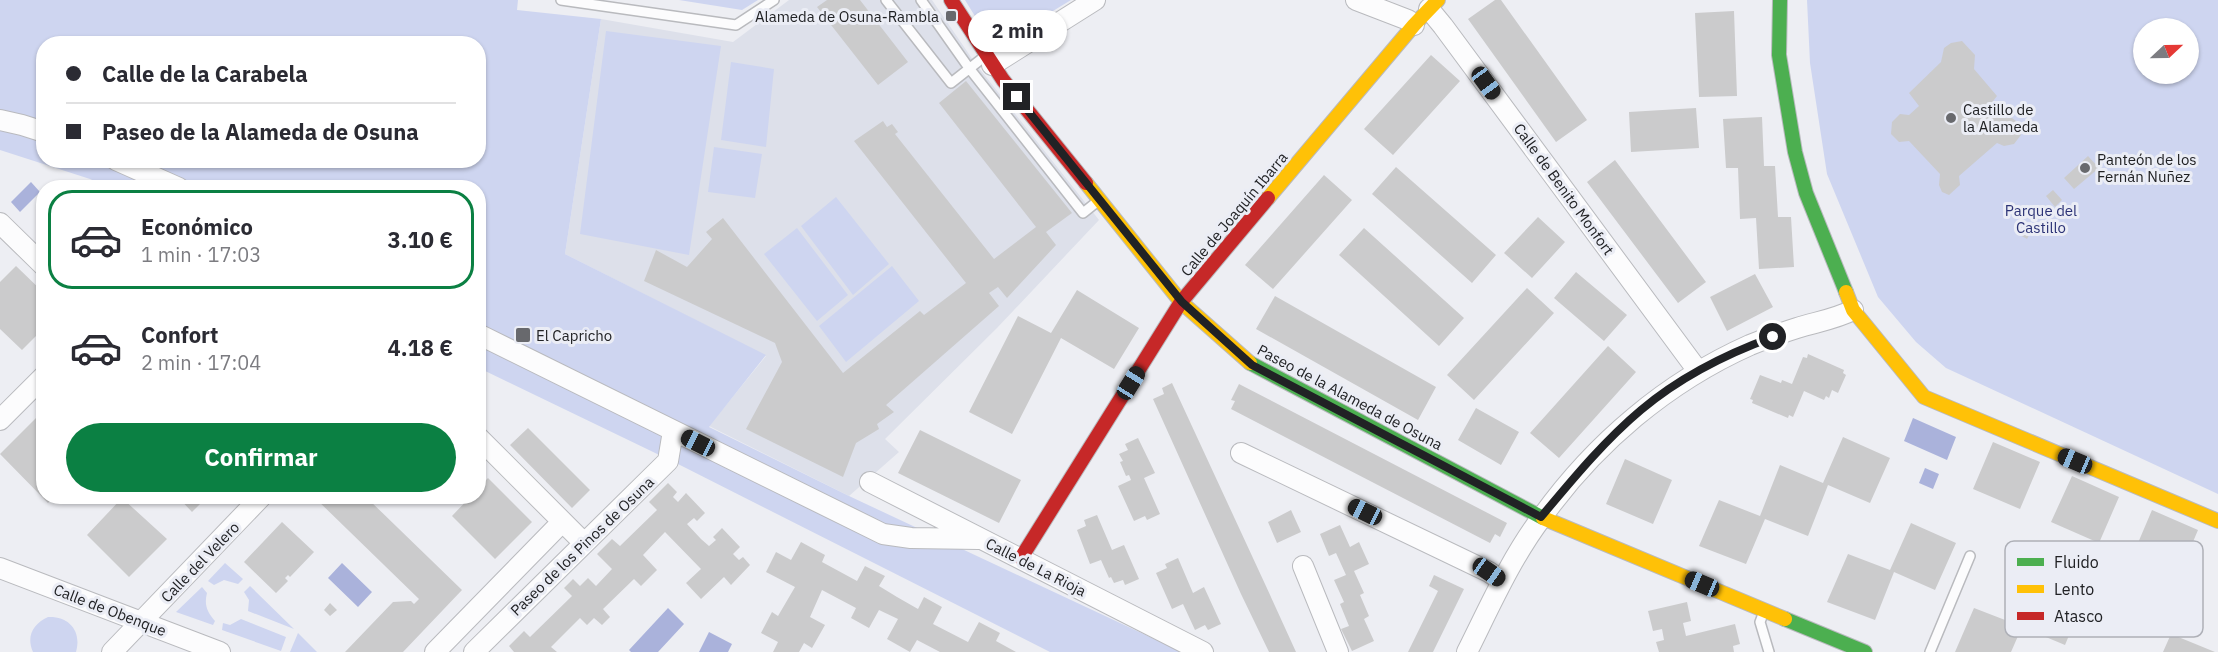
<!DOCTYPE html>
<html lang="es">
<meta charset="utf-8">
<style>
:root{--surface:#fff;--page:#f7f7f7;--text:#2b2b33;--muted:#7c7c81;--line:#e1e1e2;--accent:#0b8043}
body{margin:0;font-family:"IBM Plex Sans",sans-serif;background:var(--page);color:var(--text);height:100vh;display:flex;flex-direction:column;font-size:22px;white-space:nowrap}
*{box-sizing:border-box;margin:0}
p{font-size:20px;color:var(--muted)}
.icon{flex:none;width:33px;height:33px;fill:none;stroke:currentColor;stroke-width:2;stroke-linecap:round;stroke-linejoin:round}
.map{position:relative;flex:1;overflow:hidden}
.sheet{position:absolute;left:36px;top:180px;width:450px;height:324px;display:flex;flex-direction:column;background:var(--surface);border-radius:24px;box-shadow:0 2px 4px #0004}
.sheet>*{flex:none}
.guide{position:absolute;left:36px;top:36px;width:450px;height:132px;border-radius:24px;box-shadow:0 2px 4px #0004;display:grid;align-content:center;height:132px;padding:0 30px;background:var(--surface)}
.needle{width:39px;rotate:68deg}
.buttons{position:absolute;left:2133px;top:18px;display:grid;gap:12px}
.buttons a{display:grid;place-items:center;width:66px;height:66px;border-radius:50%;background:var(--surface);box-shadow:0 2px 4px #0004;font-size:30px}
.end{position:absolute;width:27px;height:27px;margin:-14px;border:8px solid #212225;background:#fff;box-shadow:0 0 0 3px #fff}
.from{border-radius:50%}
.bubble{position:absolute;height:42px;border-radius:21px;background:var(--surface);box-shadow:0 2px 4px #0004;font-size:20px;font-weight:800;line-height:42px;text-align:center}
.car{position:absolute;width:18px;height:36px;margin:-18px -9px;border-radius:8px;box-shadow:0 0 4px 2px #0007;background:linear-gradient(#222 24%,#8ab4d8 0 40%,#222 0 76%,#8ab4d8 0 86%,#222 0)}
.guide b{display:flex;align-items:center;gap:21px;height:57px;font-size:22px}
.guide b+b{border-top:2px solid var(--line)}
.guide i{width:15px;height:15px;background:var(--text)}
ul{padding:10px 0 0;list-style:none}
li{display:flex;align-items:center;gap:18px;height:99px;margin:0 12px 9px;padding:0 18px;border:3px solid transparent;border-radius:24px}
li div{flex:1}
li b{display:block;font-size:22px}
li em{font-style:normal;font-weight:800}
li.active{border-color:var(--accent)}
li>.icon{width:54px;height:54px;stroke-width:1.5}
.primary-button{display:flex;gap:12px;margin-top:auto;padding:12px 30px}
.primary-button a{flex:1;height:69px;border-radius:36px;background:var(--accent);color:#fff;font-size:24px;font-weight:800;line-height:69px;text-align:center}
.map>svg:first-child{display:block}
.built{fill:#dde0ea}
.green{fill:#ced5f0;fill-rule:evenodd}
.water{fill:#aab2db}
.building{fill:#cbcbcc}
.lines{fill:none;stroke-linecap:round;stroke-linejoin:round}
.lane-casing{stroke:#b9babe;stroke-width:12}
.street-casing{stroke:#b9babe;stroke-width:22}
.fast-casing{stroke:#b9babe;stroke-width:16}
.slow-casing{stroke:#b9babe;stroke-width:16}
.jam-casing{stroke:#b9babe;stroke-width:16}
.lane{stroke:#fcfcfd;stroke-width:9}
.street{stroke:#fcfcfd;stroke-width:20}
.fast{stroke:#4caf50;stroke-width:14}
.slow{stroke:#ffc107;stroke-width:14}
.jam{stroke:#c62828;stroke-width:14}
.route{stroke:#212225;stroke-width:8}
.poi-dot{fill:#68696d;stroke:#ebedf5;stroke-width:2}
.labels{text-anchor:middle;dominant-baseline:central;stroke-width:6;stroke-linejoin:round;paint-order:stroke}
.poi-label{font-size:15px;fill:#212225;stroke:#ebedf5;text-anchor:start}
.street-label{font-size:15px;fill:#212225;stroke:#ebedf5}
.park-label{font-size:15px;fill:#2c3376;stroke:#ebedf5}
.key{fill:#ebedf5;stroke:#aeb0b7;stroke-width:1.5}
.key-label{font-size:16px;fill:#212225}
</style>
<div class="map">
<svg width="2218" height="652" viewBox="0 0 2218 652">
<rect width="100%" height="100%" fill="#edeef3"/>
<path class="built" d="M789,0h143l43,63 124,157 -102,108 -112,111 14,13 -50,44 -140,-70 57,-70 -201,-102 36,-235 132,23z"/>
<path class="green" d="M0,0h518l-1,10 84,9 -36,235 201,101 -57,72 140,69 333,156h-132l-372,-188 -199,-96 -1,-180 -371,-1 -17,-8 -90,-29zM44,44h434v116h-434z
M679,0h79l-16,10z
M965,0h106l-77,47z
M1807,0h411v494l-272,-126 -30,-26 -38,-45 -51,-123 -17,-111zM2144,28h44v46h-44z
M606,31l115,15 -32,209 -109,-21z
M731,62l43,7 -8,78 -45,-7z
M714,147l48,7 -7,44 -47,-6z
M836,197l53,67 -36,31 -52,-69z
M797,228l51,67 -31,26 -53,-67z
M892,266l27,35 -73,61 -27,-36z
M225,563l18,16 -5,5 -14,-4 -10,5 -6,-4z
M250,586l44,43 -46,-18 1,-11 -5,-8z
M202,587l5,6c-3,12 0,19 8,28l-2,4 -37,-13z
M48,617c21,-1 34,14 28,35h-43c-7,-16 0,-28 15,-35z
M241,619l45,18 -5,14 -59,-21 1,-7 7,2z
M298,633l19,19h-27z"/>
<path class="water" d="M31,182l9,10 -20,20 -9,-10z
M1913,418l43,19 -9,23 -43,-19z
M1925,468l14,6 -6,15 -14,-6z
M342,563l30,29 -14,15 -30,-29z
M668,608l16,16 -26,28h-27l-2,-2z
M709,632l23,12 -4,8h-29z"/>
<path class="building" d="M827,0h33l48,62 -30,23 -61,-78z
M1495,0h6l86,120 -31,22 -88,-123z
M1734,11l3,85 -38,1 -4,-84z
M1962,41l13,14 -1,14 23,27 -7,9 11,13h11l8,6 1,11 -7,9 -10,2 -7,-3 -38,33 1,9 -11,10 -7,-3 -3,-7 1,-11 -31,-33 -10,1 -8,-8 1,-12 8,-8 9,1 10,-9 -10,-13 32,-31 3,-14 7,-5z
M1431,55l29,26 -67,74 -29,-26z
M966,81l106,132 -26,19 10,13 -49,53 -9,-11 -9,6 10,13 -113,99 8,7 -17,12 2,5 -23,14 -13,34 -97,-48 36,-67 -7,-19 -131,-62 12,-31 31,17 25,-28 -6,-7 17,-14 120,155 77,-62 4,4 42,-32 -112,-142 29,-20 4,6 5,-3 6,8 -3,2 99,125 42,-32 -97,-124z
M1696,108l3,40 -68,4 -2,-40z
M1762,117l2,49h11l3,51h13l3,50 -35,2 -3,-51 -16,1 -2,-51h-12l-3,-49z
M2088,156l11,12 -25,21 -10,-11z
M1615,160l91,122 -28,21 -91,-121z
M1396,167l100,88 -24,28 -100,-89z
M1324,175l28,25 -79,89 -28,-24z
M2053,190l9,10 -7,7 -9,-11z
M1538,217l27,25 -33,36 -28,-25z
M2023,225l9,5 -5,9 -9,-5z
M1364,228l100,90 -25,28 -100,-91z
M16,266l28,27v35l-22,22 -22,-21v-47z
M1576,272l51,43 -23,26 -50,-43z
M1755,274l18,33 -46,24 -17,-34z
M1527,288l27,25 -80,87 -27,-25z
M1077,290l62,38 -25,41 -53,-31 -49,96 -43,-22 49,-96 33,17z
M1275,296l161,91 -18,33 -162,-91z
M1608,346l28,26 -77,86 -29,-25z
M1808,354l36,16 -1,3 3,2 -8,18 -6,-3 -3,8 -3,-2 -2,4 -20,-9 -11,26 -4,-2 -1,3 -36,-15 1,-3 -3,-1 10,-24 21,8 1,-3 10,4 11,-27 4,1z
M1172,383l93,201 31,68h-27l-28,-58 -88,-195 11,-5 -2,-6z
M1239,384l268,139 -7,14 -5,-3 -5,9 -259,-134 4,-8 -4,-1z
M1476,408l43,24 -18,33 -43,-25z
M38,416l6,5v75h10l-6,7 -48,-49z
M528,428l62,62 -18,18 -62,-63z
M920,430l101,50 -22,43 -101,-50z
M1843,437l47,21 -20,45 -42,-18 -20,51 -43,-17 -19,45 -47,-18 20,-46 41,16 20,-51 43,18z
M1138,438l17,35 -11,5 16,36 -13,6 -2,-4 -11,5 -16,-35 13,-6 -2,-5 -3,1 -6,-14 3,-1 -4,-7 9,-4 -3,-6z
M1993,442l47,20 -20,47 -47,-20z
M1625,459l47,21 -19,44 -47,-20z
M2072,476l47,21 -20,46 -48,-21z
M488,478l44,44 -37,37 -43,-43 19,-20h7v-8z
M668,483l9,9 -4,5 5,5 8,-9 19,20 -8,8 -3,-3 -7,6 14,15 8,7 7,-6 -3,-3 9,-9 18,19 -7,7 6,6 4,-3 7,8 -19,20 -7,-8 -23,22 -15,-16 15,-14 -36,-37 -22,23 14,15 -16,16 -7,-7 -31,30 7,8 -8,8 -8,-7 -7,7 -7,-7 -29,29 6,5h-43l-5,-6 15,-15 6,6 42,-41 -8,-8 9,-9 7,7 8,-8 8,8 16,-17 -15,-15 15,-15 8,7 37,-36 -8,-8z
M177,496h31l-16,16z
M313,496h52l97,94 -59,62h-58l48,-50 18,-1 3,3 5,-5z
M122,498l45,41 -38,38 -42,-42z
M1291,510l10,22 -24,11 -9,-21z
M2152,510l46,20 -20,47 -46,-20z
M1097,515l15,35 12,-5 15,34 -14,6 -2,-5 -9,3 -3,-6 -2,1 -8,-18 -11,4 -13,-34 9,-4 -2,-6z
M282,522l32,30 -24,25 -2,-2 -3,3 3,3 -12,12 -32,-31z
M1911,523l45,20 -21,47 -41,-18 -19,48 -48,-18 21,-48 42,16z
M1340,525l10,22 9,-5 10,22 -15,7 10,22 -4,2 9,21 -5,3 10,22 -22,10 -11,-22 8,-3 -9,-22 4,-2 -10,-22 12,-5 -10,-22 -7,3 -9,-22z
M801,542l24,13 -3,7 35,19 8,-15 20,10 -6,10 18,11 21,12 6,-12 18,10 -9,17 35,18 11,-20 21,11 -4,8 20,11h-76l-23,-12 -7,12 -23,-13 11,-20 -19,-9 -10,18 -18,-10 5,-10 -34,-18 -12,27 15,8 -13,23 -8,-5 -5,9h-26l5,-10 -17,-9 11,-21 6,4 17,-29 -29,-15 10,-20 15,8z
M1178,558l15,35 11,-6 17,37 -13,6 -3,-5 -10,5 -12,-26 -11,5 -16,-36 11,-5 -2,-4z
M1434,575l30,14 -31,63h-25l30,-61 -9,-5z
M2038,577l47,20 -20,48 -43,-18 -11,25h-56l19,-44 44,17z
M1687,602l4,19 -8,2 3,13 49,-12 5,20 -7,2 1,6h-75l-3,-10 8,-2 -2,-11 -9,2 -5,-20z
M330,603l7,7 -7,6 -6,-6z
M2171,634l44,18h-52z"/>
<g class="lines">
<defs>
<path id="lane" d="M561,0l175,25 38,-25
M886,0l65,83 33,-26
M921,0l48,68 114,145 15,-12
M1763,614l-3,8 9,30
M1930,652l40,-96"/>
<path id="street" d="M1356,0l52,20 6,5
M1429,9l14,17 255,345
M992,65l103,-65
M0,120l22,5 22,7
M116,160l63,28
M0,223l44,43
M478,334l405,200 28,4 68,1
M0,420l44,-44
M478,437l106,106
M1241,453l248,119 13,9
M870,482l333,170
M1303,566l35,86
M0,568l220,84
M112,652l150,-156
M435,652l127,-130
M474,652l194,-191 5,-30
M1467,652c23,-46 44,-94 75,-135 53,-74 125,-135 208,-172 15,-6 31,-12 47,-17 19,-6 39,-9 56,-18"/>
<path id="fast" d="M1780,0l-1,55 16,97 11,41 40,99
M1250,363l293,155
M1785,619l80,33"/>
<path id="slow" d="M1086,183l95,119 69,61
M1268,198l146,-173 24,-25
M1846,292l7,18 71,87 294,124
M1543,518l242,101"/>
<path id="jam" d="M951,0l52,80 83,103
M1021,558l160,-256 87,-104"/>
</defs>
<use href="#lane" class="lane-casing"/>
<use href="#street" class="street-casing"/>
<use href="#fast" class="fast-casing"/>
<use href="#slow" class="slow-casing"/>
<use href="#jam" class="jam-casing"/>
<use href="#lane" class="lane"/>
<use href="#street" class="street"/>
<use href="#fast" class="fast"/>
<use href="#slow" class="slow"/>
<use href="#jam" class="jam"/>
</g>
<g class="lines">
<path class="route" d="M1017,97l165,205 70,63 289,152c31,-37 63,-76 100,-107 38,-32 85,-56 132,-73"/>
</g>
<g class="poi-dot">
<rect x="945" y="10" width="12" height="12" rx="3"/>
<circle cx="1951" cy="118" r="6"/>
<circle cx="2085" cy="168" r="6"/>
<rect x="515" y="327" width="16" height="16" rx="3"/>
</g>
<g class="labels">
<g class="poi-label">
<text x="939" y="16" text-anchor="end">Alameda de Osuna-Rambla</text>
<text x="1963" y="109">Castillo de<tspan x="1963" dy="17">la Alameda</tspan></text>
<text x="2097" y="159">Panteón de los<tspan x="2097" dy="17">Fernán Nuñez</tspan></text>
<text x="536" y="335">El Capricho</text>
</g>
<g class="street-label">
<text transform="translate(1564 189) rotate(54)">Calle de Benito Monfort</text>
<text transform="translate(1234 214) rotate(-50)">Calle de Joaquín Ibarra</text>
<text transform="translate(1350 397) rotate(28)">Paseo de la Alameda de Osuna</text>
<text transform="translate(582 546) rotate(-44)">Paseo de los Pinos de Osuna</text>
<text transform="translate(200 562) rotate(-46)">Calle del Velero</text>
<text transform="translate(1036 567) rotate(27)">Calle de La Rioja</text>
<text transform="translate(110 610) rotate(21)">Calle de Obenque</text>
</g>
<g class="park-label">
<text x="2041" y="210">Parque del<tspan x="2041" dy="17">Castillo</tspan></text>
</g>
</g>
<rect x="2005" y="541" width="198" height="96" rx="9" class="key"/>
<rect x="2017" y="558" width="27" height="8" fill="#4caf50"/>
<rect x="2017" y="585" width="27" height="8" fill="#ffc107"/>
<rect x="2017" y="612" width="27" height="8" fill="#c62828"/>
<g class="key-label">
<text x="2054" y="568">Fluido</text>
<text x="2054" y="595">Lento</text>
<text x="2054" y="622">Atasco</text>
</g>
</svg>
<div class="buttons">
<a><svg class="needle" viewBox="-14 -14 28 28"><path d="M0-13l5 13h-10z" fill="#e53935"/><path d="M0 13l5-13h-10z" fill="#7c7c81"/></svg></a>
</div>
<i class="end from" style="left:1773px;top:337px"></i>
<i class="end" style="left:1017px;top:97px"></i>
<div class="bubble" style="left:968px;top:10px;width:99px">2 min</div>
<i class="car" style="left:1486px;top:83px;rotate:144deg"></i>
<i class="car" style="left:1131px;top:383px;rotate:32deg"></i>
<i class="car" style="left:698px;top:443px;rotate:297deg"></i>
<i class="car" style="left:2075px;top:461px;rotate:293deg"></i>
<i class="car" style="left:1365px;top:512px;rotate:296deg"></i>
<i class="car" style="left:1489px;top:572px;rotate:125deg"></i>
<i class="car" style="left:1702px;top:584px;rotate:293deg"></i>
<div class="guide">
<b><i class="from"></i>Calle de la Carabela</b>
<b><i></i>Paseo de la Alameda de Osuna</b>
</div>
<section class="sheet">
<ul>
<li class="active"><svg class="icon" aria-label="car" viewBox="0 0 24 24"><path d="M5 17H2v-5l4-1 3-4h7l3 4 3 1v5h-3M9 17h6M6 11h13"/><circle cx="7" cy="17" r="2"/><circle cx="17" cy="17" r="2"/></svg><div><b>Económico</b><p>1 min · 17:03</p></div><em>3.10 €</em></li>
<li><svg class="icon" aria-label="car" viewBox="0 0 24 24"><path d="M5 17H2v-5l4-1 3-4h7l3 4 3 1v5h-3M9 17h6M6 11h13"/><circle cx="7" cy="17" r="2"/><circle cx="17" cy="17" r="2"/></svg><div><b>Confort</b><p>2 min · 17:04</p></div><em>4.18 €</em></li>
</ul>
<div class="primary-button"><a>Confirmar</a></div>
</section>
</div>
